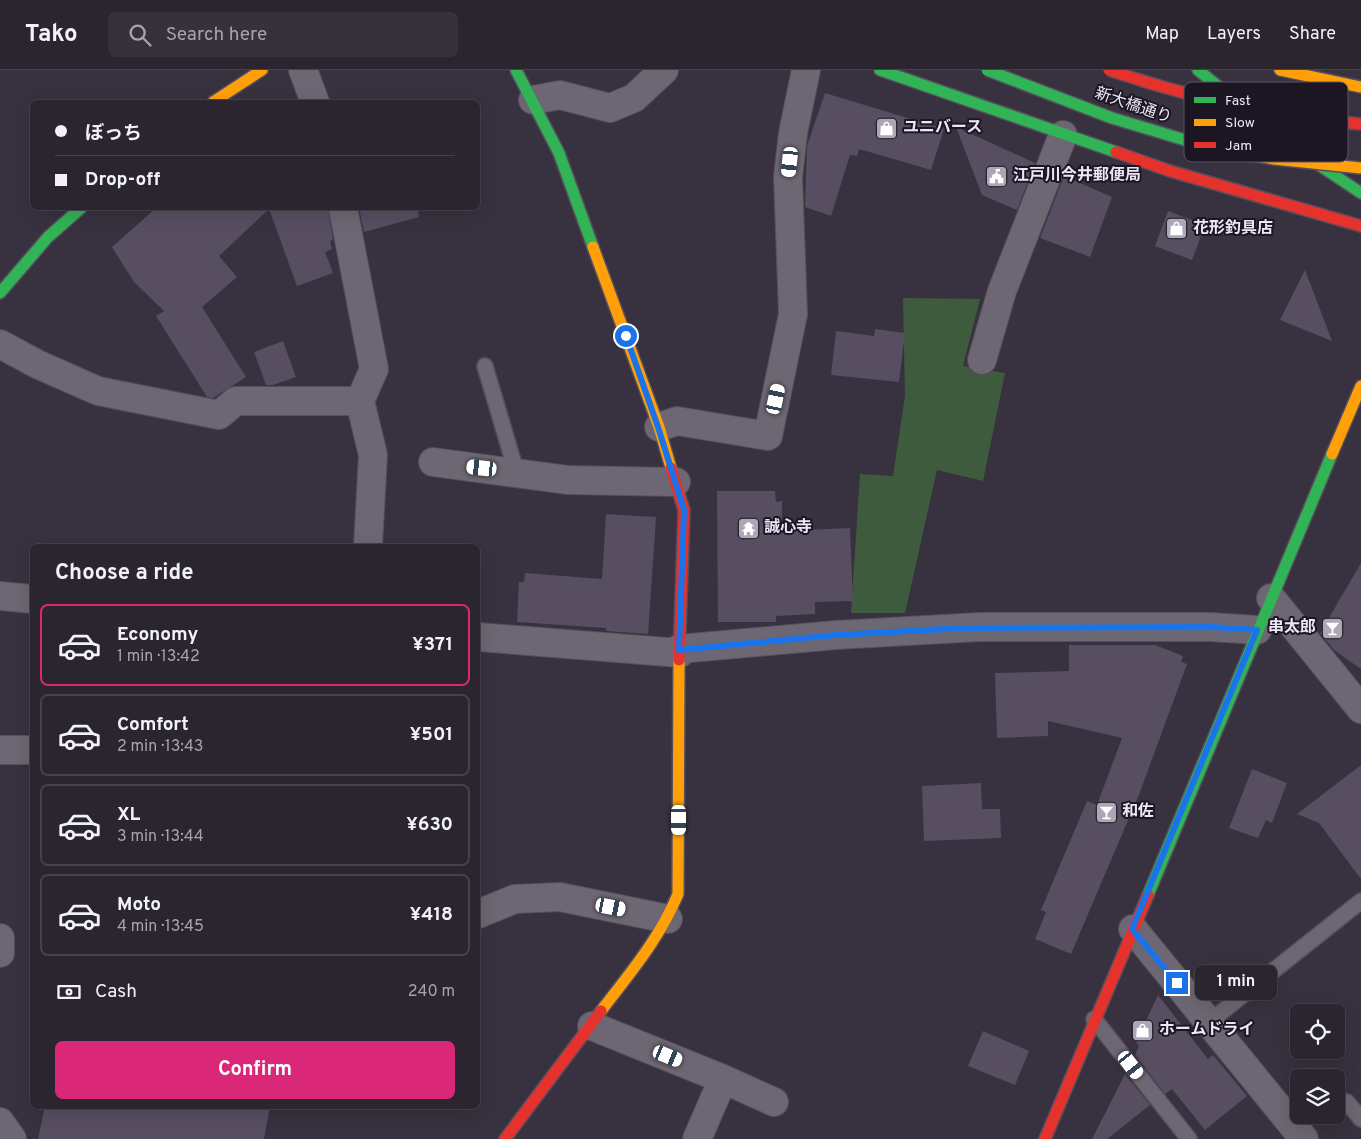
<!DOCTYPE html>
<meta charset="utf-8">
<style>
:root{--surface:#2a252f;--page:#36313b;--text:#f1f3f6;--muted:#a5a5aa;--line:#46424b;--accent:#db2777}
body{margin:0;font-family:Overpass,"Noto Sans JP",sans-serif;background:var(--page);color:var(--text);height:100vh;display:flex;flex-direction:column;font-size:19px;white-space:nowrap}
*{box-sizing:border-box;margin:0}
p{font-size:16px;color:var(--muted)}
.icon{flex:none;width:28px;height:28px;fill:none;stroke:currentColor;stroke-width:2;stroke-linecap:round;stroke-linejoin:round}
.map{position:relative;flex:1;overflow:hidden}
.panel{position:absolute;left:30px;top:474px;width:450px;height:565px;display:flex;flex-direction:column;background:var(--surface);border-radius:8px;box-shadow:0 5px 20px #0002,0 0 0 1px var(--line)}
.panel>*{flex:none}
.hud{position:absolute;left:30px;top:30px;width:450px;height:110px;border-radius:8px;box-shadow:0 5px 20px #0002,0 0 0 1px var(--line);display:grid;align-content:center;height:110px;padding:0 25px;background:var(--surface)}
.buttons{position:absolute;left:1290px;top:934px;display:grid;gap:10px}
.buttons a{display:grid;place-items:center;width:55px;height:55px;border-radius:8px;background:var(--surface);box-shadow:0 5px 20px #0002,0 0 0 1px var(--line);font-size:25px}
.end{position:absolute;width:22px;height:22px;margin:-11px;border:6px solid #1a73e8;background:#fff;box-shadow:0 0 0 2px #fff}
.from{border-radius:50%}
.bubble{position:absolute;height:35px;border-radius:8px;background:var(--surface);box-shadow:0 5px 20px #0002,0 0 0 1px var(--line);font-size:16px;font-weight:700;line-height:35px;text-align:center}
.car{position:absolute;width:15px;height:30px;margin:-15px -8px;border-radius:6px;box-shadow:0 0 4px 1px #0007;background:linear-gradient(#fff 24%,#345 0 40%,#fff 0 76%,#345 0 86%,#fff 0)}
.hud b{display:flex;align-items:center;gap:18px;height:48px;font-size:19px}
.hud b+b{border-top:1px solid var(--line)}
.hud i{width:12px;height:12px;background:var(--text)}
ul{padding:0;list-style:none}
li{display:flex;align-items:center;gap:15px;height:82px;margin:0 10px 8px;padding:0 15px;border:2px solid var(--line);border-radius:8px}
li div{flex:1}
li b{display:block;font-size:19px}
li em{font-style:normal;font-weight:700}
li.on{border-color:var(--accent)}
li>.icon{width:45px;height:45px;stroke-width:1.5}
h2{padding:0 25px;font-size:22px;line-height:60px}
.pay{display:flex;align-items:center;gap:12px;height:55px;padding:0 25px;font-size:19px}
.pay p{margin-inline-start:auto}
.button{display:flex;gap:10px;margin-top:auto;padding:10px 25px}
.button a{flex:1;height:58px;border-radius:8px;background:var(--accent);color:#fff;font-size:20px;font-weight:700;line-height:58px;text-align:center}
header{display:flex;align-items:center;gap:30px;box-sizing:border-box;height:70px;padding:0 25px;background:var(--surface);border-bottom:1px solid var(--line)}
header strong{font-size:24px}
nav{display:flex;gap:28px;margin-inline-start:auto;font-size:18px}
.search{width:350px;height:45px;background:var(--page);display:flex;align-items:center;gap:12px;box-sizing:border-box;padding:0 18px;border-radius:8px;color:var(--muted);font-size:19px}
.map>svg:first-child{display:block}
.green{fill:#3e5b3d}
.building{fill:#574e61}
.lines{fill:none;stroke-linecap:round;stroke-linejoin:round}
.lane-casing{stroke:#554e5c;stroke-width:18}
.street-casing{stroke:#554e5c;stroke-width:30}
.fast-casing{stroke:#554e5c;stroke-width:14}
.slow-casing{stroke:#554e5c;stroke-width:14}
.jam-casing{stroke:#554e5c;stroke-width:14}
.lane{stroke:#6c6772;stroke-width:15}
.street{stroke:#6c6772;stroke-width:28}
.fast{stroke:#30b455;stroke-width:11}
.slow{stroke:#ff9f0a;stroke-width:11}
.jam{stroke:#e5322d;stroke-width:11}
.fast-bridge-casing{stroke:#554e5c;stroke-width:14;stroke-linecap:butt}
.slow-bridge-casing{stroke:#554e5c;stroke-width:14;stroke-linecap:butt}
.jam-bridge-casing{stroke:#554e5c;stroke-width:14;stroke-linecap:butt}
.fast-bridge{stroke:#30b455;stroke-width:11}
.slow-bridge{stroke:#ff9f0a;stroke-width:11}
.jam-bridge{stroke:#e5322d;stroke-width:11}
.route{stroke:#1a73e8;stroke-width:6}
.labels{text-anchor:middle;dominant-baseline:central;stroke-width:4;stroke-linejoin:round;paint-order:stroke}
.street-label{font-size:16px;fill:#ece5f6;stroke:#1b1622}
.poi-label{font-size:16px;font-weight:bold;fill:#ece5f6;stroke:#1b1622;text-anchor:start}
.key{fill:#1b1622;stroke:#5a5462;stroke-width:1}
.key-label{font-size:14px;fill:#ece5f6}
</style>
<header>
<strong>Tako</strong>
<div class="search"><svg class="icon" aria-label="search" viewBox="0 0 24 24"><circle cx="10" cy="10" r="6"/><path d="M15 15l6 6"/></svg>Search here</div>
<nav><a>Map</a><a>Layers</a><a>Share</a></nav>
</header>
<div class="map">
<svg width="1361" height="1069" viewBox="0 0 1361 1069">
<rect width="100%" height="100%" fill="#38313f"/>
<path class="green" d="M903,228l77,1 -17,67 42,7 -22,108 -46,-11 -32,143h-54l9,-139 33,2 12,-80z"/>
<path class="building" d="M825,23l119,36 -13,41 -72,-21 -2,7 -7,-1 -19,61 -26,-9 2,-61z
M956,57l79,36 -18,47 -35,-15z
M1064,106l48,21 -22,60 -50,-19z
M156,138h172l5,32 -3,1 2,8 -7,3 8,21 -36,13 -28,-77 -50,47 18,21 -35,30 44,70 -33,21 -6,-1 -51,-81 8,-5 -30,-29 -22,-35z
M359,138h59l1,9 -55,15z
M1168,141l37,14 -13,35 -37,-14z
M1305,200l27,71 -52,-21z
M875,259l30,4 -6,49 -68,-7 5,-44 38,5z
M283,271l13,36 -23,8h-7l-12,-33z
M717,421h58l1,11 6,-1v30l68,-3 3,73 -38,1v12l-39,2v6h-58z
M606,444l50,3 -8,117 -42,-3v-3l-89,-6 2,-40h5l1,-9 77,6z
M1361,493v106l-27,-19 -14,-17z
M1069,575h86l28,11 -2,6 6,2 -47,128 -69,162 -36,-15 11,-27 -5,-2 46,-109 10,4 25,-67 -74,-17v15l-51,2 -2,-65 74,-2z
M1361,695v114l-42,-56 -22,-9z
M1252,699l35,14 -15,40 -6,-3 -8,18 -29,-10z
M981,713l1,26h18l1,29 -77,3 -2,-55z
M1158,925l50,64 5,-4 34,41 -42,34 -33,-41 -7,5 -30,-39 4,-9 -3,-4z
M983,961l46,20 -14,34 -47,-19z
M1125,1004l25,31 -43,34h-15z
M45,1036h225l-6,33h-226z"/>
<g class="lines">
<defs>
<path id="lane" d="M485,296l31,105
M1094,949l95,120
M1209,952l152,-121
M1347,1032l14,17"/>
<path id="street" d="M303,0l12,32
M533,30l27,-5 50,13 24,-10 30,-28
M343,138l31,161 -14,32 13,54 -5,91
M0,274l37,20 61,27 121,24 17,-14h124
M982,290l20,-69 61,-156
M659,357l18,-6 91,15 25,-122 -5,-137 5,-44 13,-63
M433,392l135,18 108,2
M0,526l32,3
M1271,528l90,111
M478,567l202,16
M679,579l157,-14 143,-8h232l46,3
M0,680h32
M478,844l37,-15 45,-2 108,22
M1133,859l171,210
M0,868v15
M592,956l131,53 -26,60
M723,1009l51,23
M0,1052l12,17"/>
<path id="fast" d="M516,0l43,83 34,94
M880,0l236,82
M1198,0l97,79 66,44
M0,223l48,-56 33,-29
M1148,825l184,-441"/>
<path id="slow" d="M1280,0l81,17
M213,32l49,-32
M593,177l66,180 12,41
M1332,384l29,-68
M601,941c29,-38 59,-73 77,-117l1,-234"/>
<path id="jam" d="M1116,82l54,19 191,55
M671,398l13,42 -5,150
M505,1069l96,-128
M1045,1069l103,-244"/>
</defs>
<use href="#lane" class="lane-casing"/>
<use href="#street" class="street-casing"/>
<use href="#fast" class="fast-casing"/>
<use href="#slow" class="slow-casing"/>
<use href="#jam" class="jam-casing"/>
<use href="#lane" class="lane"/>
<use href="#street" class="street"/>
<use href="#fast" class="fast"/>
<use href="#slow" class="slow"/>
<use href="#jam" class="jam"/>
<defs>
<path id="fast-bridge" d="M987,0l125,48 93,28"/>
<path id="slow-bridge" d="M1205,76l69,13 87,9"/>
<path id="jam-bridge" d="M1109,0c82,28 165,47 252,54"/>
</defs>
<use href="#fast-bridge" class="fast-bridge-casing"/>
<use href="#slow-bridge" class="slow-bridge-casing"/>
<use href="#jam-bridge" class="jam-bridge-casing"/>
<use href="#fast-bridge" class="fast-bridge"/>
<use href="#slow-bridge" class="slow-bridge"/>
<use href="#jam-bridge" class="jam-bridge"/>
</g>
<g class="lines">
<path class="route" d="M626,266l32,91 26,83 -5,140 157,-15 128,-7 248,-1 45,3 -125,299 45,54"/>
</g>
<defs>
<symbol id="shop-square" viewBox="-11 -11 22 22"><rect x="-9" y="-9" width="18" height="18" rx="4" fill="#ada6b6" stroke="#1b1622"/><path d="M-5-2.5h2.3a2.7 3.5 0 0 1 5.4 0H5L5.5 6h-11ZM-1.5-2.5h3a1.5 2.3 0 0 0-3 0Z" fill="#fff"/></symbol>
<symbol id="civic-square" viewBox="-11 -11 22 22"><rect x="-9" y="-9" width="18" height="18" rx="4" fill="#ada6b6" stroke="#1b1622"/><path d="M-.6-6.5H3V-4.5H.6V-3L4-1V1h2V6H-6V1h2V-1L-.6-3ZM-1.2 2.5V6h2.4V2.5Z" fill="#fff"/></symbol>
<symbol id="temple-square" viewBox="-11 -11 22 22"><rect x="-9" y="-9" width="18" height="18" rx="4" fill="#ada6b6" stroke="#1b1622"/><path d="M0-6L5-2H3V0L6.5 2.5H4V6H1.5V3h-3V6H-4V2.5H-6.5L-3 0V-2H-5Z" fill="#fff"/></symbol>
<symbol id="bar-square" viewBox="-11 -11 22 22"><rect x="-9" y="-9" width="18" height="18" rx="4" fill="#ada6b6" stroke="#1b1622"/><path d="M-6-5H6L.8 .8V4.5H3.5V6h-7V4.5H-.8V.8Z" fill="#fff"/></symbol>
</defs>
<g fill-rule="evenodd">
<use href="#shop-square" x="874" y="46" width="25" height="25"/>
<use href="#civic-square" x="984" y="94" width="25" height="25"/>
<use href="#shop-square" x="1164" y="146" width="25" height="25"/>
<use href="#temple-square" x="736" y="446" width="25" height="25"/>
<use href="#bar-square" x="1320" y="546" width="25" height="25"/>
<use href="#bar-square" x="1094" y="730" width="25" height="25"/>
<use href="#shop-square" x="1130" y="948" width="25" height="25"/>
</g>
<g class="labels">
<g class="street-label">
<text transform="translate(1133 36) rotate(19)">新大橋通り</text>
</g>
<g class="poi-label">
<text x="903" y="58">ユニバース</text>
<text x="1013" y="106">江戸川今井郵便局</text>
<text x="1193" y="159">花形釣具店</text>
<text x="764" y="458">誠心寺</text>
<text x="1316" y="558" text-anchor="end">串太郎</text>
<text x="1122" y="742">和佐</text>
<text x="1159" y="960">ホームドライ</text>
</g>
</g>
<rect x="1184" y="12" width="164" height="80" rx="8" class="key"/>
<rect x="1194" y="27" width="22" height="6" fill="#30b455"/>
<rect x="1194" y="49" width="22" height="7" fill="#ff9f0a"/>
<rect x="1194" y="72" width="22" height="6" fill="#e5322d"/>
<g class="key-label">
<text x="1225" y="35">Fast</text>
<text x="1225" y="57">Slow</text>
<text x="1225" y="80">Jam</text>
</g>
</svg>
<div class="buttons">
<a><svg class="icon" aria-label="locate" viewBox="0 0 24 24"><circle cx="12" cy="12" r="6"/><path d="M12 2v4M12 18v4M2 12h4M18 12h4"/></svg></a>
<a><svg class="icon" aria-label="layers" viewBox="0 0 24 24"><path d="M12 4l9 5-9 5-9-5zM3 14l9 5 9-5"/></svg></a>
</div>
<i class="end from" style="left:626px;top:266px"></i>
<i class="end" style="left:1177px;top:913px"></i>
<div class="bubble" style="left:1195px;top:895px;width:82px">1 min</div>
<i class="car" style="left:790px;top:92px;rotate:186deg"></i>
<i class="car" style="left:776px;top:329px;rotate:12deg"></i>
<i class="car" style="left:482px;top:398px;rotate:276deg"></i>
<i class="car" style="left:679px;top:750px;rotate:180deg"></i>
<i class="car" style="left:611px;top:837px;rotate:101deg"></i>
<i class="car" style="left:668px;top:986px;rotate:112deg"></i>
<i class="car" style="left:1131px;top:995px;rotate:142deg"></i>
<div class="hud">
<b><i class="from"></i>ぼっち</b>
<b><i></i>Drop-off</b>
</div>
<section class="panel">
<h2>Choose a ride</h2>
<ul>
<li class="on"><svg class="icon" aria-label="car" viewBox="0 0 24 24"><path d="M5 17H2v-5l4-1 3-4h7l3 4 3 1v5h-3M9 17h6M6 11h13"/><circle cx="7" cy="17" r="2"/><circle cx="17" cy="17" r="2"/></svg><div><b>Economy</b><p>1 min · 13:42</p></div><em>¥371</em></li>
<li><svg class="icon" aria-label="car" viewBox="0 0 24 24"><path d="M5 17H2v-5l4-1 3-4h7l3 4 3 1v5h-3M9 17h6M6 11h13"/><circle cx="7" cy="17" r="2"/><circle cx="17" cy="17" r="2"/></svg><div><b>Comfort</b><p>2 min · 13:43</p></div><em>¥501</em></li>
<li><svg class="icon" aria-label="car" viewBox="0 0 24 24"><path d="M5 17H2v-5l4-1 3-4h7l3 4 3 1v5h-3M9 17h6M6 11h13"/><circle cx="7" cy="17" r="2"/><circle cx="17" cy="17" r="2"/></svg><div><b>XL</b><p>3 min · 13:44</p></div><em>¥630</em></li>
<li><svg class="icon" aria-label="car" viewBox="0 0 24 24"><path d="M5 17H2v-5l4-1 3-4h7l3 4 3 1v5h-3M9 17h6M6 11h13"/><circle cx="7" cy="17" r="2"/><circle cx="17" cy="17" r="2"/></svg><div><b>Moto</b><p>4 min · 13:45</p></div><em>¥418</em></li>
</ul>
<div class="pay"><svg class="icon" aria-label="cash" viewBox="0 0 24 24"><path d="M3 7h18v10H3z"/><circle cx="12" cy="12" r="2"/></svg>Cash<p>240 m</p></div>
<div class="button"><a>Confirm</a></div>
</section>
</div>
